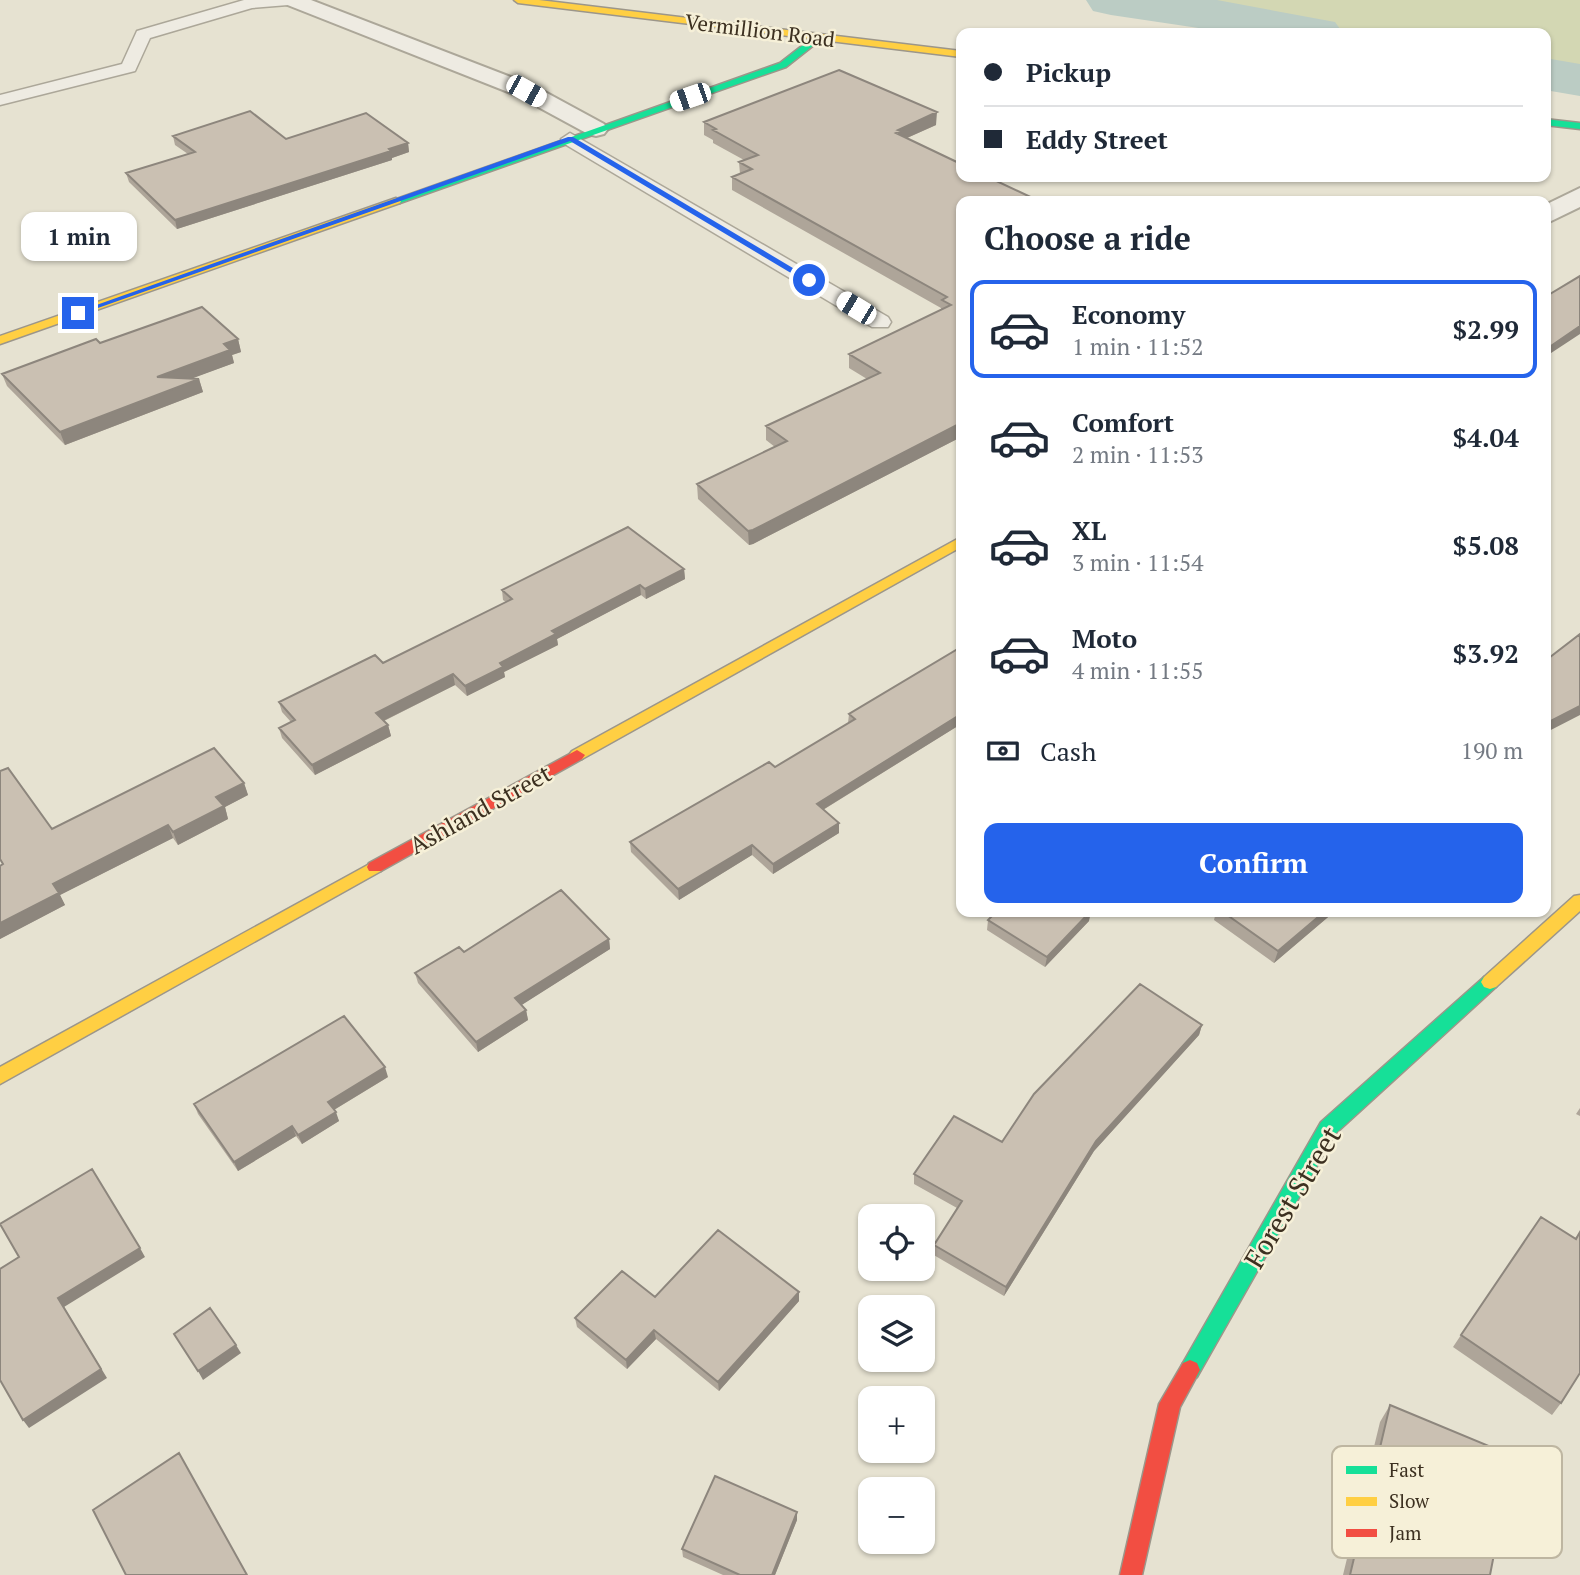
<!DOCTYPE html>
<meta charset="utf-8">
<style>
:root{--surface:#fff;--page:#f2f2f3;--text:#1f2937;--muted:#747a83;--line:#e0e1e3;--accent:#2563eb}
body{margin:0;font-family:"PT Serif",serif;background:var(--page);color:var(--text);height:100vh;display:flex;flex-direction:column;font-size:26px;white-space:nowrap}
*{box-sizing:border-box;margin:0}
p{font-size:23px;color:var(--muted)}
.icon{flex:none;width:38px;height:38px;fill:none;stroke:currentColor;stroke-width:2;stroke-linecap:round;stroke-linejoin:round}
.map{position:relative;flex:1;overflow:hidden}
.details{position:absolute;left:956px;top:196px;width:595px;height:721px;display:flex;flex-direction:column;background:var(--surface);border-radius:14px;box-shadow:0 2px 5px #0004}
.details>*{flex:none}
.hud{position:absolute;left:956px;top:28px;width:595px;height:154px;border-radius:14px;box-shadow:0 2px 5px #0004;display:grid;align-content:center;height:154px;padding:0 28px;background:var(--surface)}
.fabs{position:absolute;left:858px;top:1204px;display:grid;gap:14px}
.fabs a{display:grid;place-items:center;width:77px;height:77px;border-radius:14px;background:var(--surface);box-shadow:0 2px 5px #0004;font-size:35px}
.end{position:absolute;width:32px;height:32px;margin:-16px;border:9px solid #2563eb;background:#fff;box-shadow:0 0 0 4px #fff}
.from{border-radius:50%}
.bubble{position:absolute;height:49px;border-radius:14px;background:var(--surface);box-shadow:0 2px 5px #0004;font-size:23px;font-weight:700;line-height:49px;text-align:center}
.car{position:absolute;width:21px;height:42px;margin:-21px -10px;border-radius:9px;box-shadow:0 0 5px 2px #0007;background:linear-gradient(#fff 24%,#345 0 40%,#fff 0 76%,#345 0 86%,#fff 0)}
.hud b{display:flex;align-items:center;gap:24px;height:66px;font-size:26px}
.hud b+b{border-top:2px solid var(--line)}
.hud i{width:18px;height:18px;background:var(--text)}
ul{padding:0;list-style:none}
li{display:flex;align-items:center;gap:21px;height:98px;margin:0 14px 10px;padding:0 14px;border:4px solid transparent;border-radius:14px}
li div{flex:1}
li b{display:block;font-size:26px}
li em{font-style:normal;font-weight:700}
li.current{border-color:var(--accent)}
li>.icon{width:63px;height:63px;stroke-width:1.5}
h2{padding:0 28px;font-size:32px;line-height:84px}
.pay{display:flex;align-items:center;gap:18px;height:77px;padding:0 28px;font-size:26px}
.pay p{margin-inline-start:auto}
.button{display:flex;gap:14px;margin-top:auto;padding:14px 28px}
.button a{flex:1;height:80px;border-radius:14px;background:var(--accent);color:#fff;font-size:28px;font-weight:700;line-height:80px;text-align:center}
.map>svg:first-child{display:block}
.green{fill:#d3d7b3}
.lines{fill:none;stroke-linecap:round;stroke-linejoin:round}
.river{fill:#bbccc4;fill-rule:evenodd}
.lane-casing{stroke:#aca799;stroke-width:3}
.street-casing{stroke:#aca799;stroke-width:4}
.fast-casing{stroke:#9c968a;stroke-width:3}
.slow-casing{stroke:#9c968a;stroke-width:3}
.jam-casing{stroke:#9c968a;stroke-width:3}
.lane{fill:#eeebe2;fill-rule:evenodd}
.street{fill:#eeebe2;fill-rule:evenodd}
.fast{fill:#16e098;fill-rule:evenodd}
.slow{fill:#ffcf43;fill-rule:evenodd}
.jam{fill:#f24e42;fill-rule:evenodd}
.wall{fill:#aea599}
.shaded-wall{fill:#8d867d}
.building{fill:#cac0b2;stroke:#8d867d;stroke-width:2}
.route{fill:#2563eb}
.labels{text-anchor:middle;dominant-baseline:central;stroke-width:5;stroke-linejoin:round;paint-order:stroke}
.far-street-label{font-size:21px;fill:#3c3020;stroke:#f6f0d8}
.street-label{font-size:24px;fill:#3c3020;stroke:#f6f0d8}
.near-street-label{font-size:28px;fill:#3c3020;stroke:#f6f0d8}
.key{fill:#f6f0d8;stroke:#beb6a1;stroke-width:2}
.key-label{font-size:19px;fill:#3c3020}
</style>
<div class="map">
<svg width="1580" height="1575" viewBox="0 0 1580 1575">
<rect width="100%" height="100%" fill="#e6e2d1"/>
<path class="green" d="M1111,0h469v80l-35,-6v-41h-228l-152,-27z"/>
<g class="lines">
<path class="river" d="M1086,0h131l118,22 8,11h-111l-121,-18 -18,-4z
M1545,58l35,6v32l-35,-6z"/>
<defs>
<path id="lane" d="M244,0h52l-8,5 -36,3 -102,30 -15,33 -135,34v-10l122,-31 15,-33z
M570,133l318,184 3,5 -3,5h-16l-309,-184 -2,-4z"/>
<path id="street" d="M281,0h30l223,86 70,38 4,5 -4,5 -8,2 -8,-2 -70,-38 -233,-92z
M1580,188v19l-35,17v-19z"/>
<path id="fast" d="M816,35l8,2 -38,30 -386,136 -9,-2 389,-138z
M1545,119l35,4v6l-35,-4z
M1490,975l6,2 3,5 -3,5 -161,147 -138,243 -7,3 -7,-3 -3,-7 3,-7 138,-241 163,-145z"/>
<path id="slow" d="M514,0h25l422,51v6l-443,-54z
M396,198l5,3 -1,2 -400,141v-8z
M961,537v10l-379,212 -5,1 -8,-5 3,-4z
M375,861l6,2 2,4 -2,4 -381,213v-17z
M1580,895v16l-84,76 -6,2 -6,-2 -3,-5 3,-5 90,-81z"/>
<path id="jam" d="M577,750l8,5 -3,4 -201,112h-12l-2,-4 2,-4z
M1190,1360l7,3 3,7 -20,37 -38,168h-22l39,-171 24,-41z"/>
</defs>
<use href="#lane" class="lane-casing"/>
<use href="#street" class="street-casing"/>
<use href="#fast" class="fast-casing"/>
<use href="#slow" class="slow-casing"/>
<use href="#jam" class="jam-casing"/>
<use href="#lane" class="lane"/>
<use href="#street" class="street"/>
<use href="#fast" class="fast"/>
<use href="#slow" class="slow"/>
<use href="#jam" class="jam"/>
</g>
<path class="wall" d="M704,122l232,3 -29,13 54,63v236l-208,107 -4,1 -51,-46 -1,-15 78,-37 -9,-7v-14l101,-47 -18,-11v-14l92,-44v-2l-209,-118v-13l8,-3 -1,-12 5,-2 -31,-17v-3l-9,-5z
M173,136l235,7 1,9 -17,6v2l-215,69 -48,-47 -3,-9 62,-19 -13,-9z
M238,339l3,13 -9,3 2,8 -42,15 7,1 4,13 -138,53 -58,-59 -5,-12 98,-31z
M684,569l1,10 -39,20 -5,-4 -84,44 1,6 -54,27 1,5 -38,19 -12,-11 -71,36 4,4 3,11 -76,39 -33,-37 -3,-10 12,-6 -9,-10 -3,-10 104,-39 123,-61 -3,-2 -1,-10z
M961,647v77l-138,86 16,13v10l-66,41 -21,-19 -73,45 -48,-48 -1,-10 145,-75 73,-44 1,-9z
M244,783l4,12 -23,12 3,12 -50,26 -5,-7 -113,57 5,10 -65,34v-73l52,-37z
M1216,912h118l-60,51 -60,-43z
M988,920l101,1 -44,46 -58,-37z
M609,939l1,10 -89,56 5,5 2,10 -50,32 -60,-69 -3,-10 49,-21z
M1202,1025l-3,10 -105,116 -90,145 -72,-42 2,-9 23,-37 -43,-24v-10l88,-32z
M388,1077l-54,33 5,11 -37,23 -6,-8 -58,35 -40,-57 -4,-10z
M1580,1108v8l-4,-2z
M1580,1231v142l-19,30 -9,12 -99,-68 8,-12 114,-96z
M655,1297l144,4 -80,90 -63,-52 -29,30 -50,-42 -2,-9z
M1390,1405l100,170h-147l37,-153z
M797,1512v8l-22,55h-52l-40,-18 -1,-8z"/>
<path class="shaded-wall" d="M937,112l-1,13 -36,16 -4,5 2,-16z
M408,143l1,9 -17,6v2l-215,69 -2,-9z
M1580,326v8l-35,23v-7z
M238,339l3,13 -9,3 2,8 -73,27 -4,-13 67,-33z
M199,379l4,13 -138,53 -5,-13z
M961,423v14l-208,107 -4,1 -1,-14z
M684,569l1,10 -39,20 -1,-10z
M640,585l1,10 -84,44 1,6 -54,27 1,5 -38,19 -2,-10 35,-23 52,-32z
M453,674l2,11 -76,38 -3,-10z
M1580,706v9l-35,18v-9z
M961,714v10l-145,90 1,-10z
M388,725l3,11 -76,39 -3,-10z
M244,783l4,12 -23,12 3,12 -50,26 -5,-13 43,-35z
M839,823v10l-66,41v-10z
M168,825l5,13 -113,57 5,10 -65,34v-16l53,-39z
M752,845v10l-73,45 -1,-11z
M1091,912l-2,9 -44,46 2,-10z
M1324,912h10l-60,51 4,-12z
M609,939l1,10 -93,59 -2,-10z
M526,1010l2,10 -50,32 -2,-10z
M1202,1025l-3,10 -105,116 -90,145 2,-9 90,-146z
M385,1067l3,10 -56,34 -4,-9z
M336,1112l3,9 -37,23 -4,-9z
M292,1126l4,10 -58,35 -4,-9z
M140,1248l5,9 -81,50 43,71 -78,50 -6,-8 35,-122z
M799,1292v9l-80,90 -1,-9z
M654,1330l2,9 -29,30 -1,-9z
M236,1345l5,8 -38,27 -5,-9z
M797,1512v8l-22,55h-3z"/>
<path class="building" d="M839,70l98,42 -39,18 3,1 -5,2 65,31v13h27l51,24h-78v222l-208,107 -5,1 -51,-47 90,-43 -21,-15 114,-53 -31,-19 102,-49 -9,-5 5,-3 -215,-120 20,-8 -13,-7 19,-7 -45,-25 3,-1 -12,-7z
M250,111l36,28 80,-26 42,30 -19,6 2,2 -216,69 -49,-47 69,-21 -22,-16z
M1580,276v50l-35,24v-53z
M202,307l36,32 -14,5 6,6 -73,27 42,2 -139,53 -58,-58 94,-35 4,4z
M628,527l56,42 -39,20 -5,-4 -88,46 4,3 -56,29 3,4 -38,19 -12,-12 -77,39 12,12 -76,40 -33,-37 16,-8 -16,-18 96,-47 8,8 129,-64 -10,-9z
M1580,634v72l-35,18v-63z
M961,647v67l-144,90 22,19 -66,41 -21,-19 -74,44 -48,-47 139,-80 6,5 80,-48 -6,-5z
M214,748l30,35 -28,14 8,9 -51,26 -5,-7 -115,59 6,9 -59,30v-57l3,-2 -3,-5v-88l8,-3 44,61z
M561,890l48,49 -94,59 11,12 -50,32 -61,-69 44,-26 5,5z
M996,912h94l-43,45 -59,-37z
M1223,912h101l-46,39z
M1140,984l62,41 -106,116 -90,146 -72,-42 28,-44 -48,-27 40,-58 48,26 32,-48z
M344,1016l41,51 -57,35 8,10 -38,23 -6,-9 -58,36 -40,-58z
M92,1169l48,79 -82,50 43,71 -78,51 -23,-40v-111l19,-12 -19,-33z
M1541,1217l35,22 4,-7v141l-19,30 -100,-68z
M718,1230l81,62 -81,90 -64,-52 -28,30 -51,-42 47,-47 33,26z
M210,1308l26,37 -38,26 -24,-37z
M1390,1405l123,51 -23,119h-140z
M179,1453l68,122h-121l-33,-65z
M715,1476l82,36 -25,63h-32l-58,-26z"/>
<path class="route" d="M568,137h5l240,143 -7,2 -236,-141 -489,173 -7,-1z"/>
<g class="labels">
<g class="far-street-label">
<text transform="translate(760 30) rotate(7)">Vermillion Road</text>
</g>
<g class="street-label">
<text transform="translate(480 809) rotate(-29)">Ashland Street</text>
</g>
<g class="near-street-label">
<text transform="translate(1292 1197) rotate(-59)">Forest Street</text>
</g>
</g>
<rect x="1332" y="1446" width="230" height="112" rx="10" class="key"/>
<rect x="1346" y="1466" width="31" height="8" fill="#16e098"/>
<rect x="1346" y="1497" width="31" height="9" fill="#ffcf43"/>
<rect x="1346" y="1529" width="31" height="8" fill="#f24e42"/>
<g class="key-label">
<text x="1389" y="1477">Fast</text>
<text x="1389" y="1508">Slow</text>
<text x="1389" y="1540">Jam</text>
</g>
</svg>
<div class="fabs">
<a><svg class="icon" aria-label="locate" viewBox="0 0 24 24"><circle cx="12" cy="12" r="6"/><path d="M12 2v4M12 18v4M2 12h4M18 12h4"/></svg></a>
<a><svg class="icon" aria-label="layers" viewBox="0 0 24 24"><path d="M12 4l9 5-9 5-9-5zM3 14l9 5 9-5"/></svg></a>
<a>+</a>
<a>−</a>
</div>
<i class="end from" style="left:809px;top:280px"></i>
<i class="end" style="left:78px;top:313px"></i>
<div class="bubble" style="left:21px;top:212px;width:116px">1 min</div>
<i class="car" style="left:526px;top:91px;rotate:119deg"></i>
<i class="car" style="left:690px;top:97px;rotate:251deg"></i>
<i class="car" style="left:856px;top:308px;rotate:301deg"></i>
<div class="hud">
<b><i class="from"></i>Pickup</b>
<b><i></i>Eddy Street</b>
</div>
<section class="details">
<h2>Choose a ride</h2>
<ul>
<li class="current"><svg class="icon" aria-label="car" viewBox="0 0 24 24"><path d="M5 17H2v-5l4-1 3-4h7l3 4 3 1v5h-3M9 17h6M6 11h13"/><circle cx="7" cy="17" r="2"/><circle cx="17" cy="17" r="2"/></svg><div><b>Economy</b><p>1 min · 11:52</p></div><em>$2.99</em></li>
<li><svg class="icon" aria-label="car" viewBox="0 0 24 24"><path d="M5 17H2v-5l4-1 3-4h7l3 4 3 1v5h-3M9 17h6M6 11h13"/><circle cx="7" cy="17" r="2"/><circle cx="17" cy="17" r="2"/></svg><div><b>Comfort</b><p>2 min · 11:53</p></div><em>$4.04</em></li>
<li><svg class="icon" aria-label="car" viewBox="0 0 24 24"><path d="M5 17H2v-5l4-1 3-4h7l3 4 3 1v5h-3M9 17h6M6 11h13"/><circle cx="7" cy="17" r="2"/><circle cx="17" cy="17" r="2"/></svg><div><b>XL</b><p>3 min · 11:54</p></div><em>$5.08</em></li>
<li><svg class="icon" aria-label="car" viewBox="0 0 24 24"><path d="M5 17H2v-5l4-1 3-4h7l3 4 3 1v5h-3M9 17h6M6 11h13"/><circle cx="7" cy="17" r="2"/><circle cx="17" cy="17" r="2"/></svg><div><b>Moto</b><p>4 min · 11:55</p></div><em>$3.92</em></li>
</ul>
<div class="pay"><svg class="icon" aria-label="cash" viewBox="0 0 24 24"><path d="M3 7h18v10H3z"/><circle cx="12" cy="12" r="2"/></svg>Cash<p>190 m</p></div>
<div class="button"><a>Confirm</a></div>
</section>
</div>
